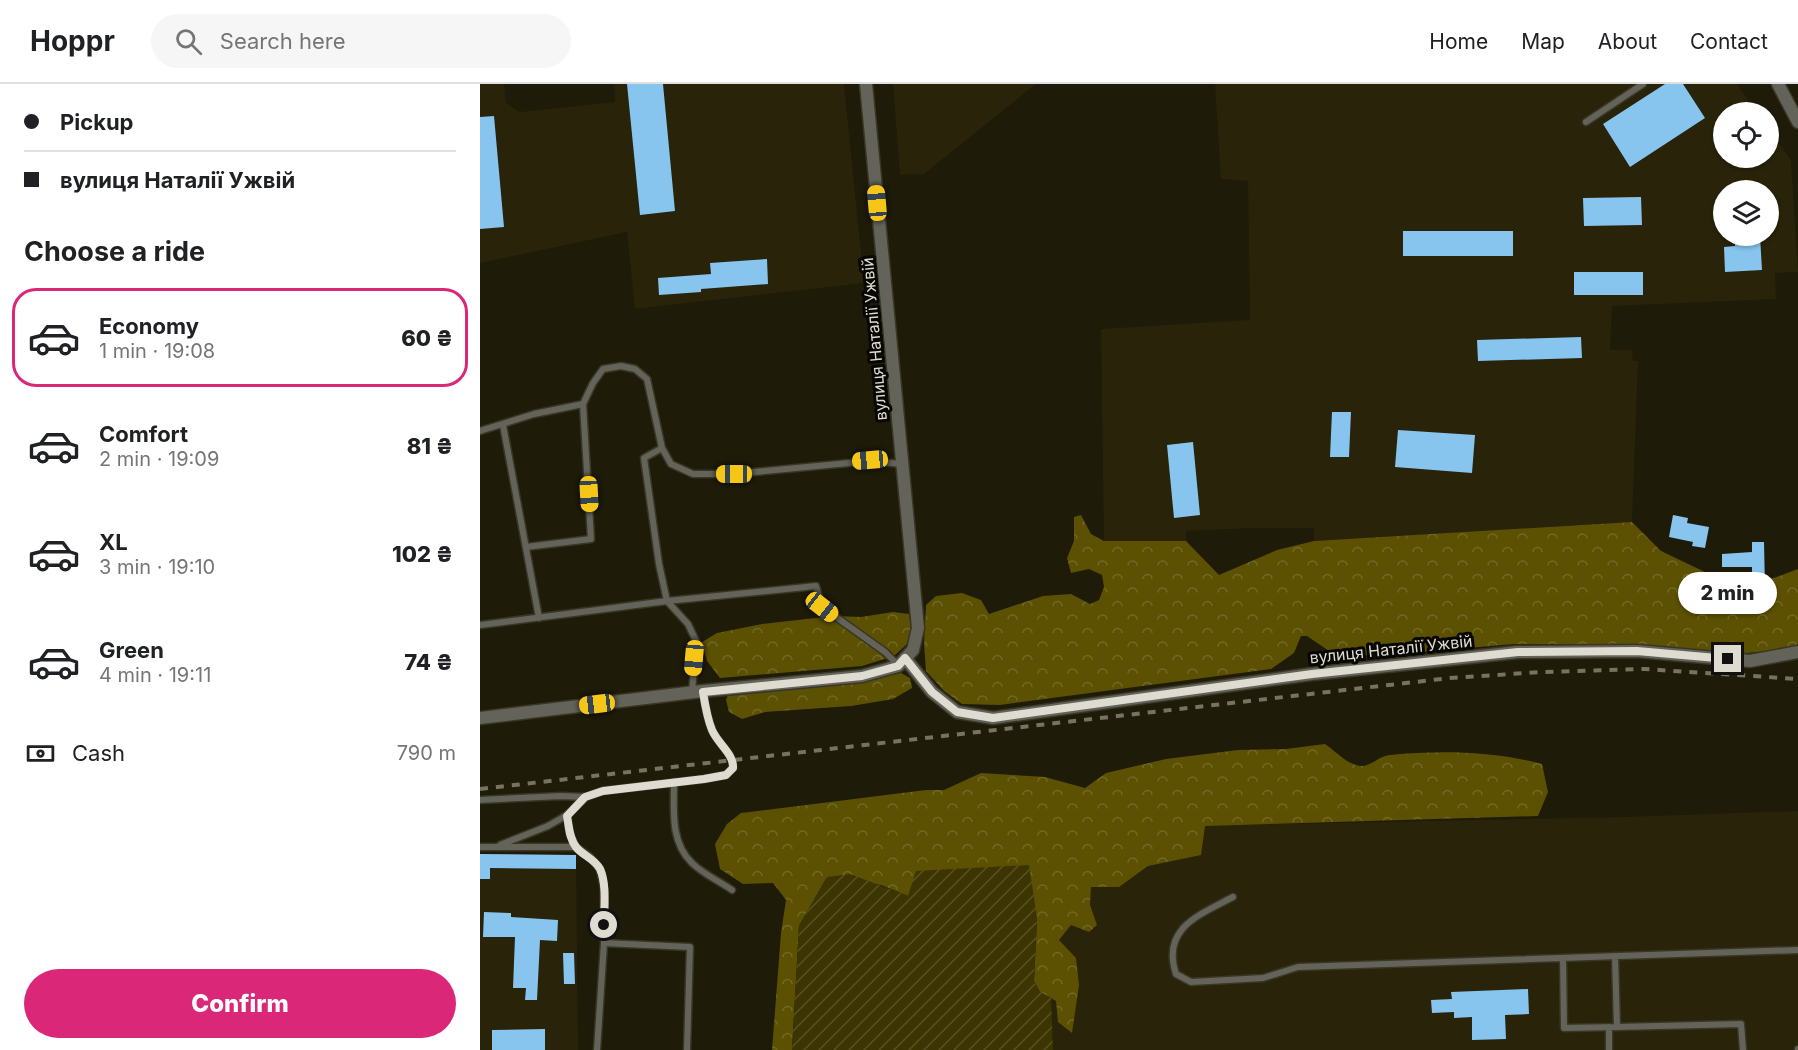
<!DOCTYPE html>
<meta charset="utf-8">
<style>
:root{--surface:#fff;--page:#f6f6f6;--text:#202124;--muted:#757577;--line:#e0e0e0;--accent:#db2777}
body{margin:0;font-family:Inter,sans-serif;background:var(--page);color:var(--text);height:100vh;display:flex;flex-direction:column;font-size:22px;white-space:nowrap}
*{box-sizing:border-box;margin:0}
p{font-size:20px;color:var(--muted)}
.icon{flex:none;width:33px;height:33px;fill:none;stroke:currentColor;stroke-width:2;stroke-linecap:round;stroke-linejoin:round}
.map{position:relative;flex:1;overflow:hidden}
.drawer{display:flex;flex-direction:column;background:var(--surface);width:480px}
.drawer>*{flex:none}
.guide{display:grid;align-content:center;height:132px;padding:0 24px;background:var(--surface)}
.buttons{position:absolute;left:1233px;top:18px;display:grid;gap:12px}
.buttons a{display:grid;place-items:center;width:66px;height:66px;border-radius:50%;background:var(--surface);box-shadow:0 2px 4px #0004;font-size:30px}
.end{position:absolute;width:27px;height:27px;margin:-14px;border:8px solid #dedcd0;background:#111;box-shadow:0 0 0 3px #111}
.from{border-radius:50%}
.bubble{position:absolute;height:42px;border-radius:21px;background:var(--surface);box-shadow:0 2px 4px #0004;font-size:20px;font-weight:800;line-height:42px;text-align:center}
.car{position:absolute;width:18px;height:36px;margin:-18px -9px;border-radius:8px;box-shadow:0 0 4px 2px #0007;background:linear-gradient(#f5c518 24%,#345 0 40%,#f5c518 0 76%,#345 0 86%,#f5c518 0)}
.guide b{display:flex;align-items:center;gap:21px;height:57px;font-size:22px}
.guide b+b{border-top:2px solid var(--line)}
.guide i{width:15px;height:15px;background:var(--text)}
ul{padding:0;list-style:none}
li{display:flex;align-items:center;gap:18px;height:99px;margin:0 12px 9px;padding:0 12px;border:3px solid transparent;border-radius:24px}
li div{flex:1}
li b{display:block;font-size:22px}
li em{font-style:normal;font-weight:800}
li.on{border-color:var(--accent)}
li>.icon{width:54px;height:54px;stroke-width:1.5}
h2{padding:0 24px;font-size:27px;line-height:72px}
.pay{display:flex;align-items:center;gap:15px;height:66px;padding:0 24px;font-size:22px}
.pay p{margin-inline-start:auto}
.cta{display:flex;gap:12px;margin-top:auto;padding:12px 24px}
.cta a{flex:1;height:69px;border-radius:36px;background:var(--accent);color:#fff;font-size:24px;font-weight:800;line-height:69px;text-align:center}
header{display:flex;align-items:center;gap:36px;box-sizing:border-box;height:84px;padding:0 30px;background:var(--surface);border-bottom:2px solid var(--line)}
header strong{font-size:28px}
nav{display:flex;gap:33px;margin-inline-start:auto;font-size:21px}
.search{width:420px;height:54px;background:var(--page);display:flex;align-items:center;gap:15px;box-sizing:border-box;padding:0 21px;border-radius:33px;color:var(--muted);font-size:22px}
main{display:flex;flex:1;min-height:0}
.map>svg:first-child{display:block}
.built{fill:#282309;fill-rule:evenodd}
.forest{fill:url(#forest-crowns)}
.garden{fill:url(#garden-furrows)}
.building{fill:#87c5ef}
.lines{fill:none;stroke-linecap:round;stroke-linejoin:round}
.lane-casing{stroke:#393624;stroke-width:9}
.street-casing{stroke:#393624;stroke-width:15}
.lane{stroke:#646359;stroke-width:6}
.street{stroke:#646359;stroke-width:12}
.rail{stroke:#767364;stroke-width:4;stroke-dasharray:8 8;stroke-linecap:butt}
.route{stroke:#dedcd0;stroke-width:8}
.labels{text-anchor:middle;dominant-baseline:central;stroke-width:6;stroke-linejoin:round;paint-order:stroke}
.street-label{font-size:16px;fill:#dedcd0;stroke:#070602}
</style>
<header>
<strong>Hoppr</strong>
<div class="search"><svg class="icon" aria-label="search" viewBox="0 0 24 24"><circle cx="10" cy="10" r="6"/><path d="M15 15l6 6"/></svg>Search here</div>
<nav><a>Home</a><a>Map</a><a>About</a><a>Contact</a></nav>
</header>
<main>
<section class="drawer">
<div class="guide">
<b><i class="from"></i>Pickup</b>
<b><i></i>вулиця Наталії Ужвій</b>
</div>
<h2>Choose a ride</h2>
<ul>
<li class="on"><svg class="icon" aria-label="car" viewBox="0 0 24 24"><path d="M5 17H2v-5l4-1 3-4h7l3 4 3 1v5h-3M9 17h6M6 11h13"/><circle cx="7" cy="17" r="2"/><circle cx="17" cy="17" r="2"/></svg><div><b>Economy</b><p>1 min · 19:08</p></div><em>60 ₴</em></li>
<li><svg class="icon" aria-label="car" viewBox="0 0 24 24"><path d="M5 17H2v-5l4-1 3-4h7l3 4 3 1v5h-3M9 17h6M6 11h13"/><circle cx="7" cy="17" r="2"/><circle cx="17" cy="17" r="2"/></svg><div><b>Comfort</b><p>2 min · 19:09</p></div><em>81 ₴</em></li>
<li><svg class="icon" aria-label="car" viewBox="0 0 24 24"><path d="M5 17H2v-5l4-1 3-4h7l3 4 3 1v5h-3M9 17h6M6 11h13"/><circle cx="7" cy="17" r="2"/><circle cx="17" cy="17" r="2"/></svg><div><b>XL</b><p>3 min · 19:10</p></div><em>102 ₴</em></li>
<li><svg class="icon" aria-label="car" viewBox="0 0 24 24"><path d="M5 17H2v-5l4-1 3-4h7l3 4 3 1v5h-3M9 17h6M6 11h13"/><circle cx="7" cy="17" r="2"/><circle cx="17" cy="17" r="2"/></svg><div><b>Green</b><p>4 min · 19:11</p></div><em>74 ₴</em></li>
</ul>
<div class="pay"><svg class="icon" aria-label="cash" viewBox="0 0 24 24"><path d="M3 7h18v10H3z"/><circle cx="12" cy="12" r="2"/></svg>Cash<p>790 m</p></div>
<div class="cta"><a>Confirm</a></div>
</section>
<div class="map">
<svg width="1318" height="966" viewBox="0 0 1318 966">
<defs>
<pattern id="forest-crowns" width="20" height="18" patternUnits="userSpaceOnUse" patternTransform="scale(1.5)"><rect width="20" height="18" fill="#5c5003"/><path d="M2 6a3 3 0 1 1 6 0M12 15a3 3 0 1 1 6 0" fill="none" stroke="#736927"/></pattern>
<pattern id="garden-furrows" width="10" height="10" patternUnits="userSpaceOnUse" patternTransform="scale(1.5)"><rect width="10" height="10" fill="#3c3401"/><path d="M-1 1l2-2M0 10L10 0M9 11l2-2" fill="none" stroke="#585125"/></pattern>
</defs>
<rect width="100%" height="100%" fill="#1e1b08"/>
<path class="built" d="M0,0h24l2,19 14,9 95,-10 -1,-18h230l20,199 -229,26 -8,-77 -147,31z
M413,0h143l-112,90 -24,1z
M735,0h522l20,28h-33v46h44l1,-29 22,31 7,112 -23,1 1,26 -164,7 -2,44h22l1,11h5l-6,161 -318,19v-13h-61l-67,3v10h-82l-3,-212 149,-9 -2,-139 -27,-2zM1244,106h44v46h-44z
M1318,727v239h-745l-11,-221 583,-12z
M0,770l96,1 2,195h-98z"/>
<path class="forest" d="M601,431l10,19 13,7h82l33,34 58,-25 37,-9 318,-19 29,29 44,21 -10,32 27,7 5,-8 16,-9 19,9 9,-24 27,-10v75l-10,5 -41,4 -144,-9h-89l-139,12 -43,-3 -25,-17h-6l-7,17 -23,16 -271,36 -38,-1 -18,-13 -18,-20 -2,-27 2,-39 10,-9 26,-3 19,7 8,14 54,-18 28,-2 19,10 9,-4 5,-13 -2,-12 -13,-6 -18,4 -4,-15 7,-17v-24z
M413,528l16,2 2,14 -4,16 -13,12 -32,10 -142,12 -13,-17 -5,-19 15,-9 45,-9 72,-8 27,1z
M421,589l9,5 2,10 -19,11 -42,7 -86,6 -23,7 -13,-7 -3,-12 2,-5 135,-13z
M845,660c9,6 20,18 31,21 13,5 21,-9 34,-10 51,-5 103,-4 152,9l6,28 -10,24 -333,10 -4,29 -53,11 -29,21h-28l-1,18 7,20 -8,7 -18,-7 -12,15 17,18 3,27 -7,48 -14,-11 -2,-21 -16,-9 -6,-11 3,-63 -129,-22 -27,-11 -54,-8 -28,49 -7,124h-20l9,-117 5,-33 -13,-17 -30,1 -23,-15 -5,-25 12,-20 14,-11 185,-23h18l37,-17 64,4 40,11 21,-15 60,-14 72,-9 48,-1z"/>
<path class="garden" d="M549,781l8,53 -3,63 6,11 11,6 2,52h-261l7,-124 28,-49 23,-3 58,22 8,-25z"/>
<path class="building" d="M147,0h36l12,127 -35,4z
M1185,0h18l22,34 -75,49 -27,-43z
M14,32l10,111 -24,2v-112z
M1161,113l1,28 -58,1 -1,-28z
M923,147h110v25h-110z
M1255,152h25l2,34 -37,2 -1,-25 11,-1z
M287,175l1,25 -67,5v3l-42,3 -1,-17 53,-4 -1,-11z
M1094,188h69v23h-69z
M1101,253l1,21 -104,3 -1,-21z
M852,328h19l-2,45h-19z
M918,346l77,5 -3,38 -77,-6z
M713,358l7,73 -26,3 -7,-73z
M1193,431l15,3 -1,5 22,4 -4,21 -13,-2 1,-4 -24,-5z
M1272,458h12l1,46h-13v-21h-30v-13l30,-2z
M1226,511l13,4 -3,10 -13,-4z
M0,770l96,1v14l-86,-1v11h-10z
M4,828l27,1v4l47,3 -1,21 -17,-1 -3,60h-12l1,-12h-13l2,-51h-32z
M83,869h11l1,31h-11z
M1048,905l1,25 -24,1 1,24 -34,1v-23l-18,1v-6l-22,1 -1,-13 21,-1 -1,-7z
M65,945v21h-53v-20z"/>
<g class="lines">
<defs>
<path id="lane" d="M1106,38l57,-38
M23,341l36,193
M0,347l54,-17 49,-10 10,-21 10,-14 18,-3 14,3 12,10 15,69 9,16 22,10h41l136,-13 32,3
M182,364l-18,10 15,106 8,37 21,23 8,17 -4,52
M46,463l65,-8 -8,-135
M0,541l187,-24 149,-15 6,21 63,45 13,13
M194,698c0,28 -4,60 18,81 11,11 27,18 40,27
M0,716l81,-4 25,1
M20,761l48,-19 19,-11
M0,763h96
M753,813c-34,18 -72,31 -57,77l15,8 72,-4 35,-11 500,-17
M124,859l86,4 -3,103
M1083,874l1,70 53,-1 -2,-71
M1129,943v23
M1137,943l124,-3 2,26
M117,966l7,-107v-54l-4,-20 -10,-12 -14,-10 -6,-12 -3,-20 19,-18 16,-6 102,-12 22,-4 7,-7c1,-14 -15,-24 -21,-38 -5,-12 -7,-25 -9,-39
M1318,966v-1"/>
<path id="street" d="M1298,0l20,38
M425,574l27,34 25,20 36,6 319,-44 206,-22 119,-1 113,10 48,-9
M0,634l223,-27 159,-15 36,-10 15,-16 5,-22 -52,-544"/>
</defs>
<use href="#lane" class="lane-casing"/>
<use href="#street" class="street-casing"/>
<use href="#lane" class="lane"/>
<use href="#street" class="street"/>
<path class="rail" d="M0,705l970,-111 92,-6 102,-3 154,10"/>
</g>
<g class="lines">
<path class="route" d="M124,841c0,-17 3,-41 -4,-56 -5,-10 -18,-14 -24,-22 -7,-9 -7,-21 -9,-31l18,-19 18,-6 101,-12 22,-4 7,-7c1,-14 -15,-24 -21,-38 -5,-12 -7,-25 -9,-38l159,-16 36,-10 7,-8 27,34 25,20 36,6 319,-44 206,-22 119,-1 91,8"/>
</g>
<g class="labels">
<g class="street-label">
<text transform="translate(394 255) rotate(-95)">вулиця Наталії Ужвій</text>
<text transform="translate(911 565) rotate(-6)">вулиця Наталії Ужвій</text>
</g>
</g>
</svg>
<div class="buttons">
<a><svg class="icon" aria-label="locate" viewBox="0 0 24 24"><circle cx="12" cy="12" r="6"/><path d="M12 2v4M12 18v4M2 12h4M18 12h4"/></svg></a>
<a><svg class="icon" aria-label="layers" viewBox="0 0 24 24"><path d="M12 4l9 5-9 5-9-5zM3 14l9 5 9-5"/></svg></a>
</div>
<i class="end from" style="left:124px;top:841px"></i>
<i class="end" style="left:1248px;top:575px"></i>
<div class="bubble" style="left:1198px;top:488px;width:99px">2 min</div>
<i class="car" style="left:397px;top:119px;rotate:355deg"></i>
<i class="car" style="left:390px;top:376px;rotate:265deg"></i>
<i class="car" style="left:254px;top:390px;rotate:270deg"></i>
<i class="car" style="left:109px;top:410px;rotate:177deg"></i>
<i class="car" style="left:342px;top:523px;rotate:128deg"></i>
<i class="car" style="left:214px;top:574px;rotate:185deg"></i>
<i class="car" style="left:117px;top:620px;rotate:263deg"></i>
</div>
</main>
